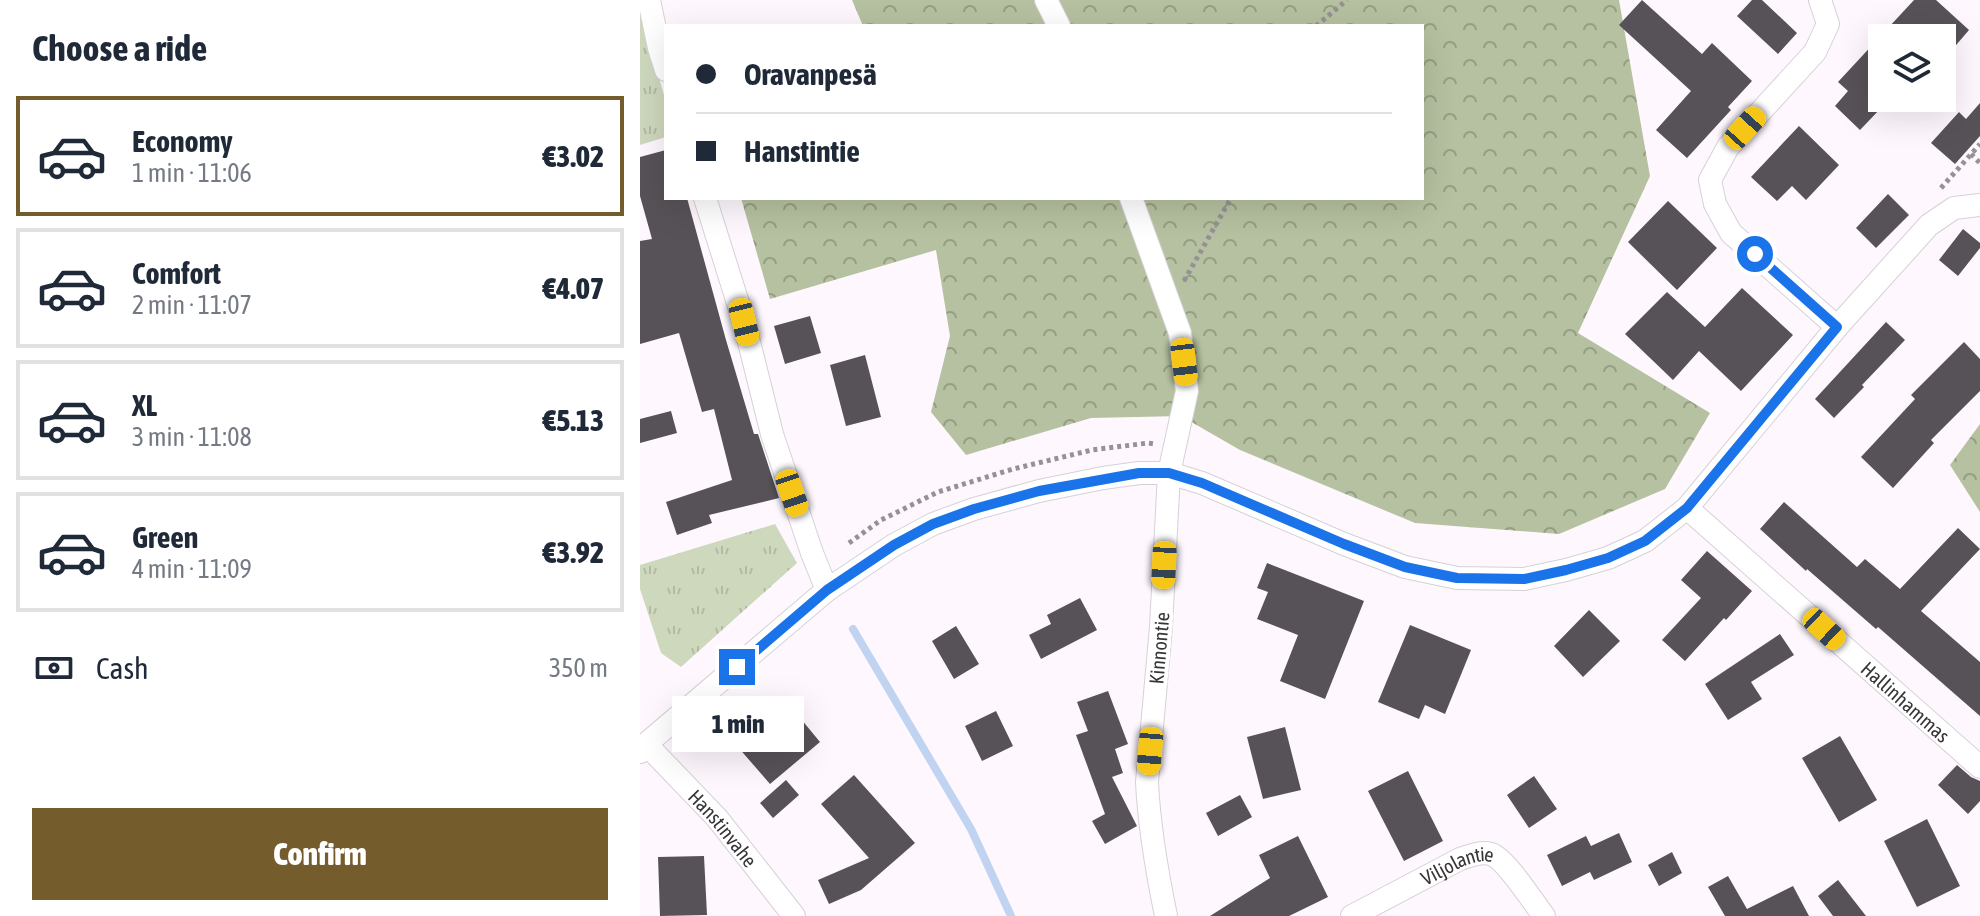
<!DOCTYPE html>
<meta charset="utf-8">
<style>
:root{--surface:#fff;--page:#f2f2f3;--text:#1f2937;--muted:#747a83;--line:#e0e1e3;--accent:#745c2d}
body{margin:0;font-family:"Asap Condensed",sans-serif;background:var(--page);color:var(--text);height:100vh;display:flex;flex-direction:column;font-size:30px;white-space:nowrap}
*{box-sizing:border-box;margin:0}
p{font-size:26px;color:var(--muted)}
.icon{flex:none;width:44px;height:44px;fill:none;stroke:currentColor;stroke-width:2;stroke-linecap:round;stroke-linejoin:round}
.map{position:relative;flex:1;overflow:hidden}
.sheet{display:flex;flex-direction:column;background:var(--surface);width:640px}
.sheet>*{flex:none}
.top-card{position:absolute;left:24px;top:24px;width:760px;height:176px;border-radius:0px;box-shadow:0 8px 32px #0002;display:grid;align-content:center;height:176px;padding:0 32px;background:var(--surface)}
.controls{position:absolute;left:1228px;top:24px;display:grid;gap:16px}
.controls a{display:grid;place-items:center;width:88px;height:88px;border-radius:0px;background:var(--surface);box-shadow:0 8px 32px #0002;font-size:40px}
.end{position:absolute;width:36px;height:36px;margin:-18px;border:10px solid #1a73e8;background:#fff;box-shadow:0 0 0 4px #fff}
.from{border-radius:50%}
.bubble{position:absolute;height:56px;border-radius:0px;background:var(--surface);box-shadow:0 8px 32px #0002;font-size:26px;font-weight:800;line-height:56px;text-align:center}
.car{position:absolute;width:24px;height:48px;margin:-24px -12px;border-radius:10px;box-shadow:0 0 6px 2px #0007;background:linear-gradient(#f5c518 24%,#345 0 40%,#f5c518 0 76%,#345 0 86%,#f5c518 0)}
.top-card b{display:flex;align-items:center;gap:28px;height:76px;font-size:30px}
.top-card b+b{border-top:2px solid var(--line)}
.top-card i{width:20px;height:20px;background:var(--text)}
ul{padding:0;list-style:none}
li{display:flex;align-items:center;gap:24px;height:120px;margin:0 16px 12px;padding:0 16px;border:4px solid var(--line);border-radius:0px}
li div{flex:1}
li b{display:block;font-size:30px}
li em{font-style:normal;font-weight:800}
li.selected{border-color:var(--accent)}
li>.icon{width:72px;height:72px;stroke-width:1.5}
h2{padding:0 32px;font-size:36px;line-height:96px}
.pay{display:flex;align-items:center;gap:20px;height:88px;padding:0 32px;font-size:30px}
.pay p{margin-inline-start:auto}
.button{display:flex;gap:16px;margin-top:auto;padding:16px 32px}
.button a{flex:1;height:92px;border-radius:0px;background:var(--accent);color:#fff;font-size:32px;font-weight:800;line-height:92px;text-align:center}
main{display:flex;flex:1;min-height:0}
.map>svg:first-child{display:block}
.grass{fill:url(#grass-tufts)}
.forest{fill:url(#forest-crowns)}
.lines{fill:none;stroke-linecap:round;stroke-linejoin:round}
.stream{stroke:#c0d4f2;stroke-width:8}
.building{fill:#575257}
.street-casing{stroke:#d6d1d6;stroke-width:24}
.path{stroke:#959295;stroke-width:5;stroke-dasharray:4 4;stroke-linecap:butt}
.street{stroke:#fff;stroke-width:22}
.route{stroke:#1a73e8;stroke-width:10}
.labels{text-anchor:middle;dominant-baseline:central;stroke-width:8;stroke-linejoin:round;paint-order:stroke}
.street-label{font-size:20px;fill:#383638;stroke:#fff}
</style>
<main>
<section class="sheet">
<h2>Choose a ride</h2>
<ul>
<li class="selected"><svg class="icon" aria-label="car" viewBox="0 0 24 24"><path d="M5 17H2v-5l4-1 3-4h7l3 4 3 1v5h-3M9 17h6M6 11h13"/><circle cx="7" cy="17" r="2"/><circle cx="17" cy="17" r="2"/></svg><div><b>Economy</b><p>1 min · 11:06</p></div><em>€3.02</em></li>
<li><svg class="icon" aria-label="car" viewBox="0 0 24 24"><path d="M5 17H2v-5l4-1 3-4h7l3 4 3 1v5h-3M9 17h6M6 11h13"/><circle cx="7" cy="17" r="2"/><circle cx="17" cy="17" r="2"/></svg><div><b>Comfort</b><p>2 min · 11:07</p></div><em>€4.07</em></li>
<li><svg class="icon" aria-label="car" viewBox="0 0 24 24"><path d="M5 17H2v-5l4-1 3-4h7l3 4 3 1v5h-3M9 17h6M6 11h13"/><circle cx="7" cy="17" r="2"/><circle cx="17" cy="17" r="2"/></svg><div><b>XL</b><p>3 min · 11:08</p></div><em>€5.13</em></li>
<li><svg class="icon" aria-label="car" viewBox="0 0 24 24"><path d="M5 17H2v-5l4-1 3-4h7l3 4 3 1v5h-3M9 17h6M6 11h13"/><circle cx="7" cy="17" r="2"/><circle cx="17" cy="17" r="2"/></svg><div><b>Green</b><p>4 min · 11:09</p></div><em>€3.92</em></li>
</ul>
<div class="pay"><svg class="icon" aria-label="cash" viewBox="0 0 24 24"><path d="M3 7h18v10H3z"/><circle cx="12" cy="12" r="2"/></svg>Cash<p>350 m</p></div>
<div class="button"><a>Confirm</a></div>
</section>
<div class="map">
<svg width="1340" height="916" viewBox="0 0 1340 916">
<defs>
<pattern id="grass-tufts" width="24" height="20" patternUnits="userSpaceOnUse" patternTransform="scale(2)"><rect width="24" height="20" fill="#ced8bd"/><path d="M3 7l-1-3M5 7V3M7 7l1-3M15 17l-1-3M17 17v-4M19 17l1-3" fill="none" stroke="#b2baa3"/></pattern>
<pattern id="forest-crowns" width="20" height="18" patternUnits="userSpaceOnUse" patternTransform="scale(2)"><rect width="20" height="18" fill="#b5c1a0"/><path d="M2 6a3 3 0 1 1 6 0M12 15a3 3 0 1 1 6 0" fill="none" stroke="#949e83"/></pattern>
</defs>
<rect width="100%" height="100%" fill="#fef8fe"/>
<path class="grass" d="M0,12l26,90v35l-26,8z
M135,524l22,39 -116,104 -20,-14 -21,-64v-24z"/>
<path class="forest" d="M212,0h767l31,176 -72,157 132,80 -45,76 -106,45 -144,-11 -175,-73 -59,-34 -90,2 -125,37 -35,-43 19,-76 -14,-86 -166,49 -29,-101h681v-172h-559z
M1340,424v88l-30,-47z"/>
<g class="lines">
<path class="stream" d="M213,629l118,200 40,87"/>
</g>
<path class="building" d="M1002,0l60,54 10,-11 40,38 -24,26 3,3 -44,48 -31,-28 35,-39 -72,-66z
M1112,0h10l35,33 -19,21 -41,-38z
M1274,0h22l33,30 -18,21 -9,-9v-4h-60v69l-22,23 -25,-24 13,-15 -10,-9z
M1340,103v33l-25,28 -24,-21 28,-31 7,7z
M1159,126l40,39 -33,35 -14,-14 -15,15 -26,-24z
M26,150v48h21l39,142 28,94h4l21,64 -70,17 3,8 -35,12 -11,-33 66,-22 -18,-71 -12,3 -23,-79 -39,11v-103l12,-2 -12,-43v-39z
M1248,194l21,21 -33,33 -20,-20z
M1028,201l49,47 -40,42 -49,-48z
M1323,229l17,14v5l-22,28 -19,-16z
M1102,288l51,47 -52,56 -42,-40 -26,29 -48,-46 42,-42 38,35z
M170,316l11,37 -36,11 -11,-38z
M1246,322l19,18 -43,45 2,2 -30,31 -19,-19z
M1324,342l16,17v32l-49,49 3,3 -41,45 -32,-31 54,-58 -4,-4z
M225,355l16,62 -35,9 -16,-61z
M31,411l6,22 -37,10v-24z
M1144,502l73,65 8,-8 35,30 58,-61 22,21 -59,62 59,51v54l-102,-89 -2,2 -69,-60 -1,2 -46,-42z
M1067,551l45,40 -26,29 -2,-2 -39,43 -23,-21 39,-42 -20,-18z
M627,563l97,38 -39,98 -45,-18 18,-46 -41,-16 11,-27 -11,-4z
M440,598l17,32 -56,29 -12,-24 22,-11 -4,-9z
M949,610l31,31 -37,36 -29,-31z
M770,625l61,25 -26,64 -20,-9 -6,14 -41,-17z
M316,626l23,38 -25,15 -22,-38z
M1140,634l14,21 -43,27 11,17 -34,21 -23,-36z
M468,691l20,53 -13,5 8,24 -11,4 25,49 -32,18 -13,-23 13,-7 -29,-79 12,-4 -11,-29z
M356,711l17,35 -31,15 -17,-35z
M122,713l19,23 20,-17 19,23 -50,42 -39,-45z
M645,727l16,63 -38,9 -16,-62z
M1200,736l37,64 -38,22 -37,-64z
M1317,765l14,12 9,4v20l-12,13 -30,-29z
M768,771l35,70 -39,20 -36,-70z
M214,775l61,68 -54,47 -32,14 -11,-24 51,-22 -48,-54z
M894,776l23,33 -28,19 -22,-33z
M146,780l13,15 -26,23 -13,-15z
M600,795l12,22 -34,19 -12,-23z
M1287,819l33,67 -43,21 -33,-66z
M979,833l13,29 -38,18 -4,-8 -28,14 -15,-31 39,-19 5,10z
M658,836l30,61 -39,19h-79l60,-38 -11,-23z
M1032,852l10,21 -23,13 -11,-21z
M64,856l3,59 -47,1 -2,-59z
M1088,876l19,33 46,-23 16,30h-84l-17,-29z
M1198,880l28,36h-33l-15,-20z"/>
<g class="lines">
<defs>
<g id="street">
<path d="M9,0l10,48 7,22"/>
<path d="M406,0l13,26"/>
<path d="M1180,0l8,24 -13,28 -87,95 -18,33 5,24 16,29 106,94"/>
<path d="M65,198l39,124 28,112 40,119 15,37"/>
<path d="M491,198l49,135 7,58 -18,82 -8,154 -14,155c2,45 10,90 19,134"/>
<path id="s1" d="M1047,508l293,259"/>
<path id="s2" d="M6,744l71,74 77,98"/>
<path d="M0,752l6,-8 181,-154 67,-45 39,-21 41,-15 65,-18 64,-13 36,-5h30l33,10 142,61 61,23 52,11 67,1 42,-9 42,-12 37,-17 42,-33 150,-181 92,-102 25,-17 26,-3"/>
<path id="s3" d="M712,916l108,-57c9,-3 21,-8 31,-5 15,5 42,48 53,62"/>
</g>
</defs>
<use href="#street" class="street-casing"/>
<path class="path" d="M676,26l31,-26
M1331,154l9,9
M1301,188l39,-44
M544,281l47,-83
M209,543l32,-23 57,-28 75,-23 79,-19 56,-7 7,1"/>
<use href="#street" class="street"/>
</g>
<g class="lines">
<path class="route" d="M97,667l90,-77 67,-45 39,-21 41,-15 65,-18 100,-18h30l33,10 142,61 61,23 52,11 67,1 42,-9 42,-12 37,-17 42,-33 150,-181 -82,-73"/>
</g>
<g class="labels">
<g class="street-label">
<text transform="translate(519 648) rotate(-85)">Kinnontie</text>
<text stroke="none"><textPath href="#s1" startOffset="292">Hallinhammas</textPath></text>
<text stroke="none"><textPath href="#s2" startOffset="114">Hanstinvahe</textPath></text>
<text stroke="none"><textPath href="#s3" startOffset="118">Viljolantie</textPath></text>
</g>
</g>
</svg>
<div class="controls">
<a><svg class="icon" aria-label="layers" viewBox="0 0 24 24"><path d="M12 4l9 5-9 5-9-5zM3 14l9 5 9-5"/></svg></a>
</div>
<i class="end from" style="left:1115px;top:254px"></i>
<i class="end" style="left:97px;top:667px"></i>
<div class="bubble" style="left:32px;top:696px;width:132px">1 min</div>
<i class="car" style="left:1105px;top:128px;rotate:42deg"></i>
<i class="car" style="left:104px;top:322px;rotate:166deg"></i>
<i class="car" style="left:544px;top:362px;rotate:173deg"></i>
<i class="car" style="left:152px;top:493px;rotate:161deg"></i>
<i class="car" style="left:524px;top:565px;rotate:183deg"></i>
<i class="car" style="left:1184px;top:629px;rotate:133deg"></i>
<i class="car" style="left:510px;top:751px;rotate:185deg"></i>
<div class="top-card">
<b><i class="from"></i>Oravanpesä</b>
<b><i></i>Hanstintie</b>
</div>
</div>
</main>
